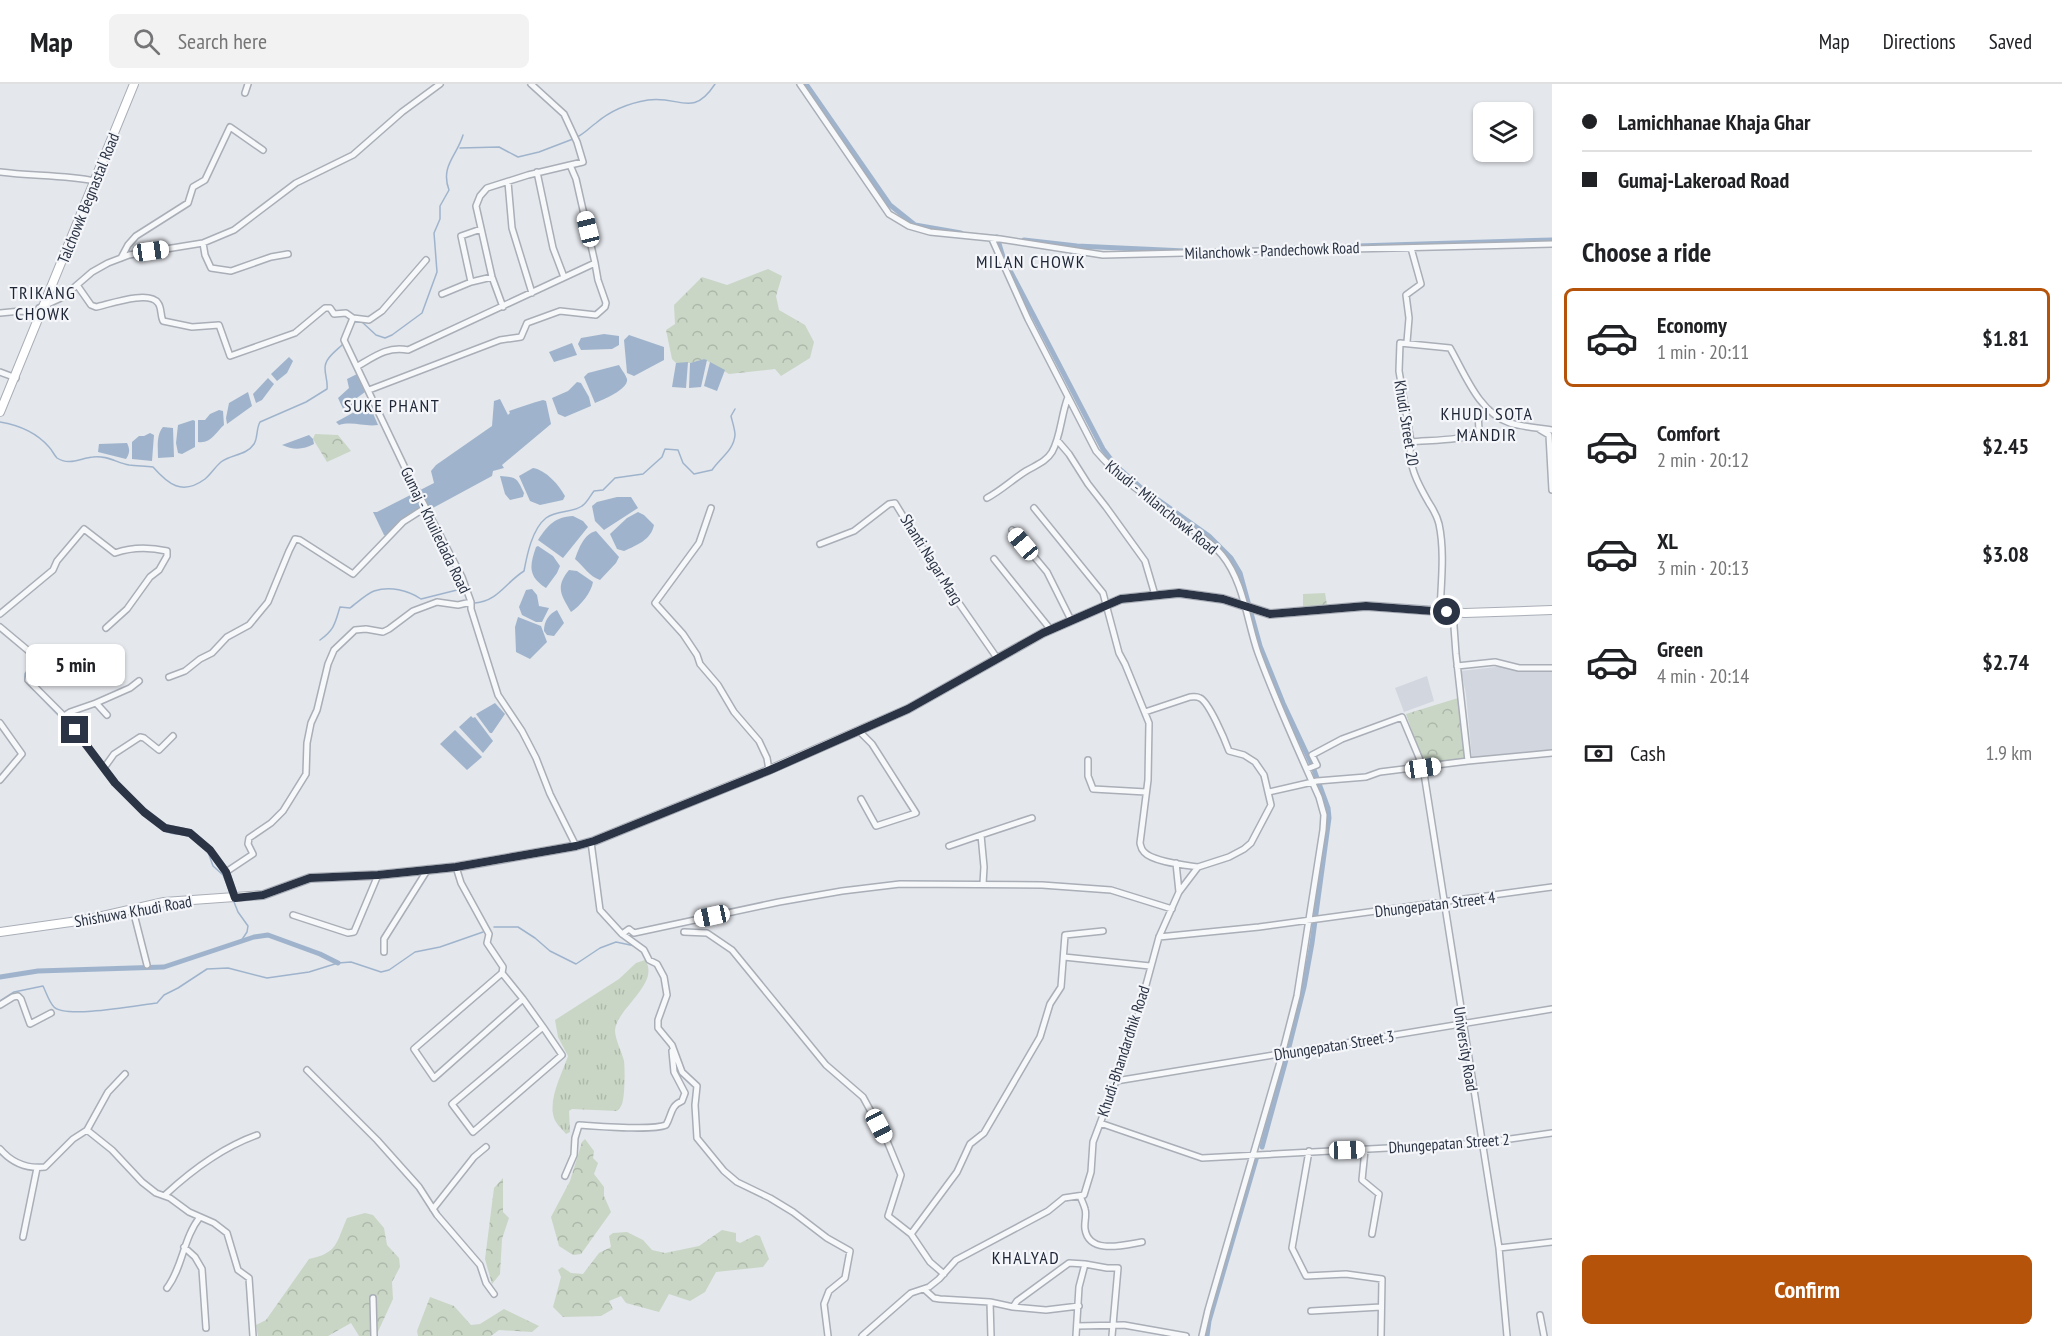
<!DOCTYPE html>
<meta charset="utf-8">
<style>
:root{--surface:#fff;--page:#f2f2f2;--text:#202124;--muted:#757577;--line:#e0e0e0;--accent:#b45309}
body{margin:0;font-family:"PT Sans Narrow",sans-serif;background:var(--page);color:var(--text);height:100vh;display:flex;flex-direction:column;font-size:22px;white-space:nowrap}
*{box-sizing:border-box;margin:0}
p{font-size:20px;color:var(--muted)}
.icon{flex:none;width:33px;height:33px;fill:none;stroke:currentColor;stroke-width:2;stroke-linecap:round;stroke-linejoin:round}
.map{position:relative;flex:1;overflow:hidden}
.drawer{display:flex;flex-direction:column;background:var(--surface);width:510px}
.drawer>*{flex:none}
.banner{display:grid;align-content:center;height:132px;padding:0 30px;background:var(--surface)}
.fabs{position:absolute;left:1473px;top:18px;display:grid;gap:12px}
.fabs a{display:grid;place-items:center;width:60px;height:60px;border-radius:9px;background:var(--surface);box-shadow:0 2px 4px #0004;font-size:30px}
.end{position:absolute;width:27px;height:27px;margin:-14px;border:8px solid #2b3445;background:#fff;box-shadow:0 0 0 3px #fff}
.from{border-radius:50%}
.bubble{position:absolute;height:42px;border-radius:9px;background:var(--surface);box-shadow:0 2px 4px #0004;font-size:20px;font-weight:800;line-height:42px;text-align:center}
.car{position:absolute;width:18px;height:36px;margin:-18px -9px;border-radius:8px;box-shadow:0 0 4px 2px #0007;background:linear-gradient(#fff 24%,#345 0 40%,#fff 0 76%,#345 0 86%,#fff 0)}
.banner b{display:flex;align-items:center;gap:21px;height:57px;font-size:22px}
.banner b+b{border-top:2px solid var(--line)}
.banner i{width:15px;height:15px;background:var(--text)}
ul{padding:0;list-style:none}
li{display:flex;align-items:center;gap:18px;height:99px;margin:0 12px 9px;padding:0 18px;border:3px solid transparent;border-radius:9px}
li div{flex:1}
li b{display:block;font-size:22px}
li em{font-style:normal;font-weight:800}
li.selected{border-color:var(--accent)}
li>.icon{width:54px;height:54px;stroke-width:1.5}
h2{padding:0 30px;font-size:27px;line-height:72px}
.pay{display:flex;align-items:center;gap:15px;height:66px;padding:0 30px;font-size:22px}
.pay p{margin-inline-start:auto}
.cta{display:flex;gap:12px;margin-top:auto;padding:12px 30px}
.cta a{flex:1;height:69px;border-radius:9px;background:var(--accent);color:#fff;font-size:24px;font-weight:800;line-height:69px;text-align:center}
header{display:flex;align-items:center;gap:36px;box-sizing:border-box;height:84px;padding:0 30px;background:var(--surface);border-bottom:2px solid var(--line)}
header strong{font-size:28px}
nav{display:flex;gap:33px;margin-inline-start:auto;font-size:21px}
.search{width:420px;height:54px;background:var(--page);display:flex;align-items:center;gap:15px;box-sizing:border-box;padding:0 21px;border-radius:9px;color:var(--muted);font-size:22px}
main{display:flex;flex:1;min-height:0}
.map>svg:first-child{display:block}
.built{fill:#d2d6de}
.grass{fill:url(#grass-tufts)}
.forest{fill:url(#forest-crowns)}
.water{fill:#9fb4cc}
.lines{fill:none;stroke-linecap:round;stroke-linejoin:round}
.stream{stroke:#9fb4cc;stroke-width:1.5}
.canal{stroke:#9fb4cc;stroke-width:5}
.minor-casing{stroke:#a9aeb7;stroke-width:8}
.secondary-casing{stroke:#a9aeb7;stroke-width:10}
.minor{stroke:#f7f8fa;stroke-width:5}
.secondary{stroke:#fff;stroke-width:8}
.route{stroke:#2b3445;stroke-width:8}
.labels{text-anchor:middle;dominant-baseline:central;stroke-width:4.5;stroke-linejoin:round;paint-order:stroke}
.street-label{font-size:16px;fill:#2b3445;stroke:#f4f6f9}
.neighbourhood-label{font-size:18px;letter-spacing:1.5px;fill:#1d2536;stroke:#f4f6f9}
</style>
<header>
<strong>Map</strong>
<div class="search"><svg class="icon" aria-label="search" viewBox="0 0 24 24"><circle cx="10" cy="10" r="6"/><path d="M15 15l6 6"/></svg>Search here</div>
<nav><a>Map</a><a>Directions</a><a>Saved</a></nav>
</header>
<main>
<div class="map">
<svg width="1552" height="1252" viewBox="0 0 1552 1252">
<defs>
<pattern id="grass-tufts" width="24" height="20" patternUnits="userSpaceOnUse" patternTransform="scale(1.5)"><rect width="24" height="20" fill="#c9d6c5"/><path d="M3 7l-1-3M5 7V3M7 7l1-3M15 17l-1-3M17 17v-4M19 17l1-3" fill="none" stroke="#adb8ab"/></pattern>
<pattern id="forest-crowns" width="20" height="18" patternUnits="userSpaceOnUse" patternTransform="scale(1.5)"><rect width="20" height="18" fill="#c9d6c5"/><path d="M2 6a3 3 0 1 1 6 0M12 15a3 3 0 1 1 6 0" fill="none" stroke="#adb8ab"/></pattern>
</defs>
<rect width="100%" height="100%" fill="#e4e7ec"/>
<path class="built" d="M1505,582l16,5h31v80l-32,4 -48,3 -6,-64 -5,-23z
M1427,592l7,25 -30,11 -9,-24z"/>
<path class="grass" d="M645,876c16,23 -28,48 -30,70 0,10 7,22 9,31 1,8 1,35 -2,43 -1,3 -3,5 -5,7l-45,-2 -3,2 1,21 -4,2c-4,-5 -10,-10 -12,-16 -6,-19 8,-44 14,-62l-10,-19 -3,-17 64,-41 17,-16z"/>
<path class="forest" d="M768,185l14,7 -6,20 3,14 26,15 9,17 -4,16 -29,18 -6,-7 -46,5 -25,-15 -14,4h-14l-4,-4 -6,-29 9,-6 -1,-19 28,-28 25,8z
M315,350l23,1 13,16 -24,11 -14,-23z
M1325,509l2,12 -24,2v-13z
M1458,614l7,60 -41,7 -18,-51z
M585,1055l9,12 -1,7 5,5 -4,11 10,13v9l7,16 -30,42 -8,1 -14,-9 -8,-29 19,-36 12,-39z
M503,1094v34l6,6 -7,21 -2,35 -8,10 -7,-25 9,-71z
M365,1129l8,2 11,13 3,17 12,13 1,9 -8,15 1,17 -17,37h-17l-8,-13 -23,13h-70l-2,-11 10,-5 43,-61c29,-6 27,-16 38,-41z
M722,1146l14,3v8l4,2 16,-8 4,1 9,23 -6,8 -47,5 -11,20 -15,9 -21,-7 -10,18 -33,-9 -5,-7 -12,5 4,8 -12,7 -38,1 -10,-10 8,-30 -3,-7 4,-3 9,6 12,1 16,-21 12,-6 -2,-11 4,-3 14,-1 16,8 9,10 13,3 34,-7z
M430,1213l24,9 17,19 9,-1 24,-15 35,17 -7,6 -33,-2 -8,6h-73l-1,-5z"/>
<path class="water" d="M604,250l15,2v9l-7,4 -31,1 -3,-6 3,-6z
M629,251l35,12v13l-30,16 -7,-3 -3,-33z
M572,259l5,12 -23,7 -5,-10z
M289,273l4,4 -6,12 -10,8 -6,-7z
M704,275l3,1 -6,27 -12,1 1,-25z
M688,278l-2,26 -14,-1 4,-24z
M710,278l15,8 -8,21 -13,-5z
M619,281c2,4 7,10 8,14 2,10 -24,21 -32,24l-11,-26 4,-4z
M357,290l8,18 -11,8 2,4 -12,7 -6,-13 11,-10 -2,-9z
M268,294l6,6 -12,16 -6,3 -3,-9z
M577,298l4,1 8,14 2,9 -26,11 -7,-3 -6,-16 16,-7z
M248,308l4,14 -25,18 -1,-6 3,-15z
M500,315l8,16 2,-2 -1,-2c12,-4 22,-8 34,-11l3,1 5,23 -49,41 2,3 -11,3 -1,5 -61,33 -23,9 -18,20 -6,-3 -11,-23h4l57,-29 -3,-12 5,-6 56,-39 2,-25z
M369,320l9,21c-14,2 -25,-4 -39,0l-3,-3z
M219,326l4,1 1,14c-8,7 -13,19 -26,17v-22h7l5,-6z
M193,336l2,1v26l-13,7 -4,-1 -2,-10 2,-18z
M163,343l10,1 1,29 -16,1c0,-10 -2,-23 5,-31z
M150,349l4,2 -2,26 -20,-2v-17l7,-6h5z
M309,351l4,4 1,5c-11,6 -21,6 -32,1z
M127,359c3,6 3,10 -1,16l-28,-7 1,-8z
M533,384c13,2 26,17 32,28l-2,4 -23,5 -10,-4 -11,-25z
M500,392c17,1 17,2 24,17l-1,4 -13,3 -5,-6z
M617,413h14l7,11 -34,22 -9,-9 -3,-15 5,-4z
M638,428l6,3 10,10c-3,15 -17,20 -30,26l-7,-2 -7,-15 17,-16z
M573,432l10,5 5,6 -25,31 -25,-18c10,-15 17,-23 35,-24z
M596,447l23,26 -3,6 -16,17c-11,-4 -16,-13 -25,-21 4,-11 9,-25 21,-28z
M538,462l15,10 7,10 -3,7 -11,15c-19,-12 -16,-23 -10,-41z
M569,486l8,1 16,11c-2,11 -12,23 -22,30 -10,-17 -16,-25 -2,-42z
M532,505l5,6 2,11 10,2 -7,14h-6l-14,-7 -3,-8 7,-17z
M557,526l7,13 -10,13 -7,-1 -3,-4c0,-10 5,-17 13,-21z
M518,533l23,9 6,16 -17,17 -14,-7 -1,-25z
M495,619l10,11 -13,19h-2l-14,-19z
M471,632l2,2 2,-1 18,24 -10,12 -24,-26z
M455,646l27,27 -15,13 -27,-26z"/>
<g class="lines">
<path class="stream" d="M577,53c8,-4 12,-9 19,-14 14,-12 34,-20 52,-23 31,-5 44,19 67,-16
M460,64l39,-1 19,10 21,-5 34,-13
M354,238h8l14,13 9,3 7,-3 30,-22 15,-41 -3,-39 6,-14v-13l9,-16c-9,-24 8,-34 14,-55
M346,257l4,-9
M0,338c18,3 36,10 49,25 3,3 5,8 8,11 12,8 24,0 36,-1 14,-2 24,6 36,8 8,1 16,1 24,2 15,17 29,29 52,12 6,-5 10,-12 16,-17 10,-8 25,-6 33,-18 4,-6 2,-15 6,-22l46,-20 21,-13c1,-8 -2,-13 -2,-21 0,-10 11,-17 18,-24
M475,519c23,-2 30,-20 49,-32 3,-16 8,-42 22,-53 11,-8 26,-5 36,-12 5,-3 8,-10 12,-15l9,-1 12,-12 28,-4 19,-17 3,-8 13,1 5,13 11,11 18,-4c8,-12 22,-20 23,-35 0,-6 -3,-14 -4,-19l4,-7
M320,556c15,-11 15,-17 20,-33l10,1c7,-5 16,-14 24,-17 16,-5 34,-1 47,8l40,-10 4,5
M34,576l-9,14v7l37,38 10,12
M116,703l24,24
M146,732c11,10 21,20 37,18
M208,768l5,14 10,9 8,19
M234,818l4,10 10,14 -1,6 -6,9
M494,843h24l17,11 15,13 26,13 24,-16 16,-6 19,4
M0,917l14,-9 29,-6c3,6 6,16 11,21 12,12 85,-2 103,-4l7,-8 14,-7 29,-19 21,-1 39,10 42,-6 29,-9 13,-1 30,10 8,-2 26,-18 25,-5 43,-15"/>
<path class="canal" d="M806,0l84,121 25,20 46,8
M997,153l6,20 100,192 13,17 24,21 69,49 22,22 9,15 20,73 23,57 30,64 15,41 1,10 -17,125 -8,44 -16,64
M1024,156l53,6 108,5
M1294,164l258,-8
M0,893l38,-6 126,-4 90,-30 14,-2 52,19 18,9
M1262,1063l25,-91
M1207,1252l2,-15 48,-165"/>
<defs>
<path id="minor" d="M531,0l33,30 13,28 6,20 -13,3 6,14 19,84
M800,0l89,130 20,12 21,6 70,7 103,16 449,-11
M245,9l3,-9
M0,88c31,4 65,3 95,9
M537,88l16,76 11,29
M508,98l4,46 20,65
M992,155l36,80 68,132c24,28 54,48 84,70 14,11 31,20 42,34 22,27 25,67 36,98 18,49 40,97 61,144l5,18 -1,15 -26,166 -17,66 -72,248 -6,26
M203,159l2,12 6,13 20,3 40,-14 17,-3
M121,174l7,-13 8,-9 52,-33 5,-16 12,-7 25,-53 33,23
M471,198l-10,-46 20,-7
M77,201l14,20 5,2c14,-3 53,-17 62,-4 4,5 2,12 5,18l29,6 27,-2 11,31 65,-23 30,-25h5l4,6 12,-1 7,5 -9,22 62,130 56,107 9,25v7l27,86 24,36 14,27 14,36 26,52
M442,210l29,-12 21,-5
M503,223l-11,-30 -16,-71 4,-10 7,-8 41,-13 42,-10
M0,229l21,-2 16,2 2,-5 24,-11 29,-25 16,-9 21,-8 74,-12 31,-13 62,-47 57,-28 49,-43 38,-28
M353,234l16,2 13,-9 44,-51
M1407,258l2,-24 -3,-23 15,-11 -10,-36
M358,282c17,-10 30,-20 50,-16l187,-87 3,17 8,23 -1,4 -9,8 -36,-4 -33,12 -6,14 -21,3 -131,50
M0,288l16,6
M1539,345l10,6 3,55
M1057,356l12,14 19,30 18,23 39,54 10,34
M1411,358c17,-2 56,-1 68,-11l-1,-19 11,-2
M987,414c15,-8 26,-19 39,-27 10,-6 20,-9 26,-19 9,-16 9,-37 16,-55
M711,424l-12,35 -44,60 28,31 14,21 3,9 18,21 16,27 25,29 8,17 2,12
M1034,424l69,85 16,60 6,11 24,59 -1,57 -8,63c1,4 1,6 4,9 9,10 41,13 54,15
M1012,446l35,42 24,48
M820,460l34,-13 35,-27 6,-1 41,67 61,88
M994,475l57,71
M1440,528c1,-29 5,-60 -1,-88 -2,-8 -6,-15 -10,-21 -11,-19 -22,-39 -18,-61l-12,-71 1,-28 50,5c15,26 29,65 60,75 13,4 28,5 42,7
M1453,529l3,41 12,107
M0,530l53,-44 4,-9 27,-32 31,24c17,-6 34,-6 52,-2v5l-8,14 -9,7 -23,32 -21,19
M0,543l37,31c2,9 -9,13 -9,22l36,36 51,67 29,29 21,16 25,5 20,17 16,22 9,26
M1457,582l38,-4 24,6h33
M169,593l16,-6 15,-12 12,-6 15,-16 22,-12 19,-23 21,-51 6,-12 5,1 53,34 50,-52 22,-14
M96,619l34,-15 9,-7
M64,632l6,-4 26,-9 11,12
M0,639l22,31 -22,26
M859,647l13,13 44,69 -40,13 -15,-27
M1088,676v16l5,13 53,3
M104,684l10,-14 26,-17 4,1 15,12 14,-14
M1307,685l10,-4 -5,-10 30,-16 60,-22 21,50 76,481 8,88
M1269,708l48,-11 49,-4 14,-5 88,-11 84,-8
M981,751l51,-17
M591,758l9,68 22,24 22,16 5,10 8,4 7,13 3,18 -9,25v8l14,17 10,27 15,14 -2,19 2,33 27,33 13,11 33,16 23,14 34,26 23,13 -5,27 -16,13 -5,13 4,32
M949,762l32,-11 3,32 -1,17
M1176,779l3,29
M456,783l5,16 28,51 -2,9 16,24 -1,6 -88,76 20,29 89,-79 20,28 -91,77 21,28 89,-77 -19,-28
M226,788l27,-18 -5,-10 1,-6 22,-15 12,-12 23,-37 1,-31 4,-20 6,-13 11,-46 6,-14 21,-20 11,-1 17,3 6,-3 24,-18 24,-9 21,3 13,-3
M133,826l14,55
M293,831l55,18 6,-1 24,-57
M684,848l23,1 25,17 94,115 37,32 24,44 14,34 -13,41 23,18
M622,850l7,-5 5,4 145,-31 63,-11 58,-7 142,1 69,5 61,19
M1159,853l100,-10 293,-40
M384,868v-13l44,-70
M1064,873l86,9
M502,889l21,26
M0,921l13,-8 5,-1 3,3 9,25 21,-11
M307,986l70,70 42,47 18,28 43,50 6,18 8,11
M1116,997l436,-72
M1100,1039l102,35 280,-15 70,-10
M87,1046l25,20 30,32 14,11 14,5 19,14 25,11 13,10 11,37 11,8 4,58
M87,1046l21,-38 17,-18
M0,1065c12,14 27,20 45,18l28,-28 14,-9
M1365,1066l-3,30 17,14 -7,40
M1309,1067l-17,97 14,28 40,-2 36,5 -1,57
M565,1092l9,-21 1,-17 4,-13c18,1 73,6 87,0 6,-10 4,-19 16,-24l3,-8 -11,-21 -2,-21
M165,1111c26,-24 58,-48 92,-60
M1080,1112c2,5 4,9 5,13 2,6 -1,13 0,20 4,26 39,16 57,13
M433,1125l41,-52 12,-10
M23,1153l14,-69
M184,1163l11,10 7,12 4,59
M1499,1164l53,-6
M944,1190l-14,-12 -19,-28 46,-62 13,-28 14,-11 56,-96 10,-33 11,-17 4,-52 38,-4
M167,1204c16,-21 16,-50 33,-71
M924,1205l10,9 6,1 50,3
M373,1214l1,38
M1079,1222l-33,4 -33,-3 4,-6 52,-38 16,1 22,4h11l-6,68
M1311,1227l70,-4
M1540,1231l4,21
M1077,1242l47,-1 62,11
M862,1252l49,-43 18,-6 10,-8 17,-19 92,-49 16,-13 20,-3 7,-23 2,-30 23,-61 20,-59 23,-85 20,-45 19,-25 31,-10 15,-8 7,-6 20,-38 -7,-30 -9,-13 -11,-7 -15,-4c-4,-11 -20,-49 -29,-53 -4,-2 -5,-1 -10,-1l-45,15
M991,1252l-1,-34 23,5
M1076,1252l3,-49 6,-23"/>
<path id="secondary" d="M0,328l134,-328
M0,848l85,-12 79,-18 99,-7 47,-17 68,-3 78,-8 120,-21 18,-5 175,-71 139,-61 135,-76 78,-34 58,-6 44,6 47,15 96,-8 99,7 87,-3"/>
</defs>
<use href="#minor" class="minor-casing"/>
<use href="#secondary" class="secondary-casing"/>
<use href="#minor" class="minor"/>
<use href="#secondary" class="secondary"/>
</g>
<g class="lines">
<path class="route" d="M75,646l40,53 29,29 21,16 25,5 20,17 16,22 9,26 28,-3 47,-17 68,-3 78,-8 120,-21 18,-5 176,-71 138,-61 135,-76 78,-34 58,-6 44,6 47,15 96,-8 81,6"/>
</g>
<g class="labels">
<g class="street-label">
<text transform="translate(88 114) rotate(-68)">Talchowk Begnastal Road</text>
<text transform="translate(1272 166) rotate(-2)">Milanchowk - Pandechowk Road</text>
<text transform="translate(1407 339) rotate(81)">Khudi Street 20</text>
<text transform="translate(1162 423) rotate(39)">Khudi - Milanchowk Road</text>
<text transform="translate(436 446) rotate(64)">Gumaj - Khuiledada Road</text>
<text transform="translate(932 475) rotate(58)">Shanti Nagar Marg</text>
<text transform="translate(1435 820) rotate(-7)">Dhungepatan Street 4</text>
<text transform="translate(133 827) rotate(-10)">Shishuwa Khudi Road</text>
<text transform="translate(1334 961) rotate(-9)">Dhungepatan Street 3</text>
<text transform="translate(1466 965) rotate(81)">University Road</text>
<text transform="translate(1123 967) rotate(-72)">Khudi-Bhandardhik Road</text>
<text transform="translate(1449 1059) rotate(-4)">Dhungepatan Street 2</text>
</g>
<g class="neighbourhood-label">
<text x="1031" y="177">MILAN CHOWK</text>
<text x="43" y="208">TRIKANG<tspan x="43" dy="21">CHOWK</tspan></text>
<text x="392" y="321">SUKE PHANT</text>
<text x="1487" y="329">KHUDI SOTA<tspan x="1487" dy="21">MANDIR</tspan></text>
<text x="1026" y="1173">KHALYAD</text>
</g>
</g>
</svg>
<div class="fabs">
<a><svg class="icon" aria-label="layers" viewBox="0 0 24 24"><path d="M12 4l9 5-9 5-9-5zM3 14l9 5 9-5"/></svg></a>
</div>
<i class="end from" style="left:1447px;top:528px"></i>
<i class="end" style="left:75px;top:646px"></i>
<div class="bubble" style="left:26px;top:560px;width:99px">5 min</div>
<i class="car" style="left:588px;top:145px;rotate:346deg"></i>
<i class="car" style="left:151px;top:167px;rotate:82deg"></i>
<i class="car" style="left:1023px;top:460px;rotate:320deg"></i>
<i class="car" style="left:1423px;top:684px;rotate:82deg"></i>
<i class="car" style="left:712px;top:832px;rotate:258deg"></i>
<i class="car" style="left:879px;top:1042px;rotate:152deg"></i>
<i class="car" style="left:1347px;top:1066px;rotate:88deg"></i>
</div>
<section class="drawer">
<div class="banner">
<b><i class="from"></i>Lamichhanae Khaja Ghar</b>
<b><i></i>Gumaj-Lakeroad Road</b>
</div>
<h2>Choose a ride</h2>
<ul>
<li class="selected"><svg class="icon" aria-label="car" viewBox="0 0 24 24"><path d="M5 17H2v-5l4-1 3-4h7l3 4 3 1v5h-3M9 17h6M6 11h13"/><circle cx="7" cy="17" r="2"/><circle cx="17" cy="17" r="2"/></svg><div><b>Economy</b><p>1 min · 20:11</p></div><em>$1.81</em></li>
<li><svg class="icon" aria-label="car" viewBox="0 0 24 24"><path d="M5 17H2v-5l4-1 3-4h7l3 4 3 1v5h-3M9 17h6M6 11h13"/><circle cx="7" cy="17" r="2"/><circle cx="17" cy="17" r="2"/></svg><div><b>Comfort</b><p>2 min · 20:12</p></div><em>$2.45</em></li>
<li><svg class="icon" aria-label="car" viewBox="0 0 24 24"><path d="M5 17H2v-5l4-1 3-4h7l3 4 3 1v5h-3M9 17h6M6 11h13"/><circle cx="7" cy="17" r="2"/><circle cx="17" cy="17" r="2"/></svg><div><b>XL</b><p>3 min · 20:13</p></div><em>$3.08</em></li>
<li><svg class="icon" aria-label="car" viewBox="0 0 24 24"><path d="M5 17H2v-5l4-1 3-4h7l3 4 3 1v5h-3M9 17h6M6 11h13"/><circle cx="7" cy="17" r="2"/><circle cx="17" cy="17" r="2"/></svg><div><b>Green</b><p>4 min · 20:14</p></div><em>$2.74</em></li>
</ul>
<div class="pay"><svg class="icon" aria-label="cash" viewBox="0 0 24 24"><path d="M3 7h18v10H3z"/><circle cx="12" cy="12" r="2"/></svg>Cash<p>1.9 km</p></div>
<div class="cta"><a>Confirm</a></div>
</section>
</main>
